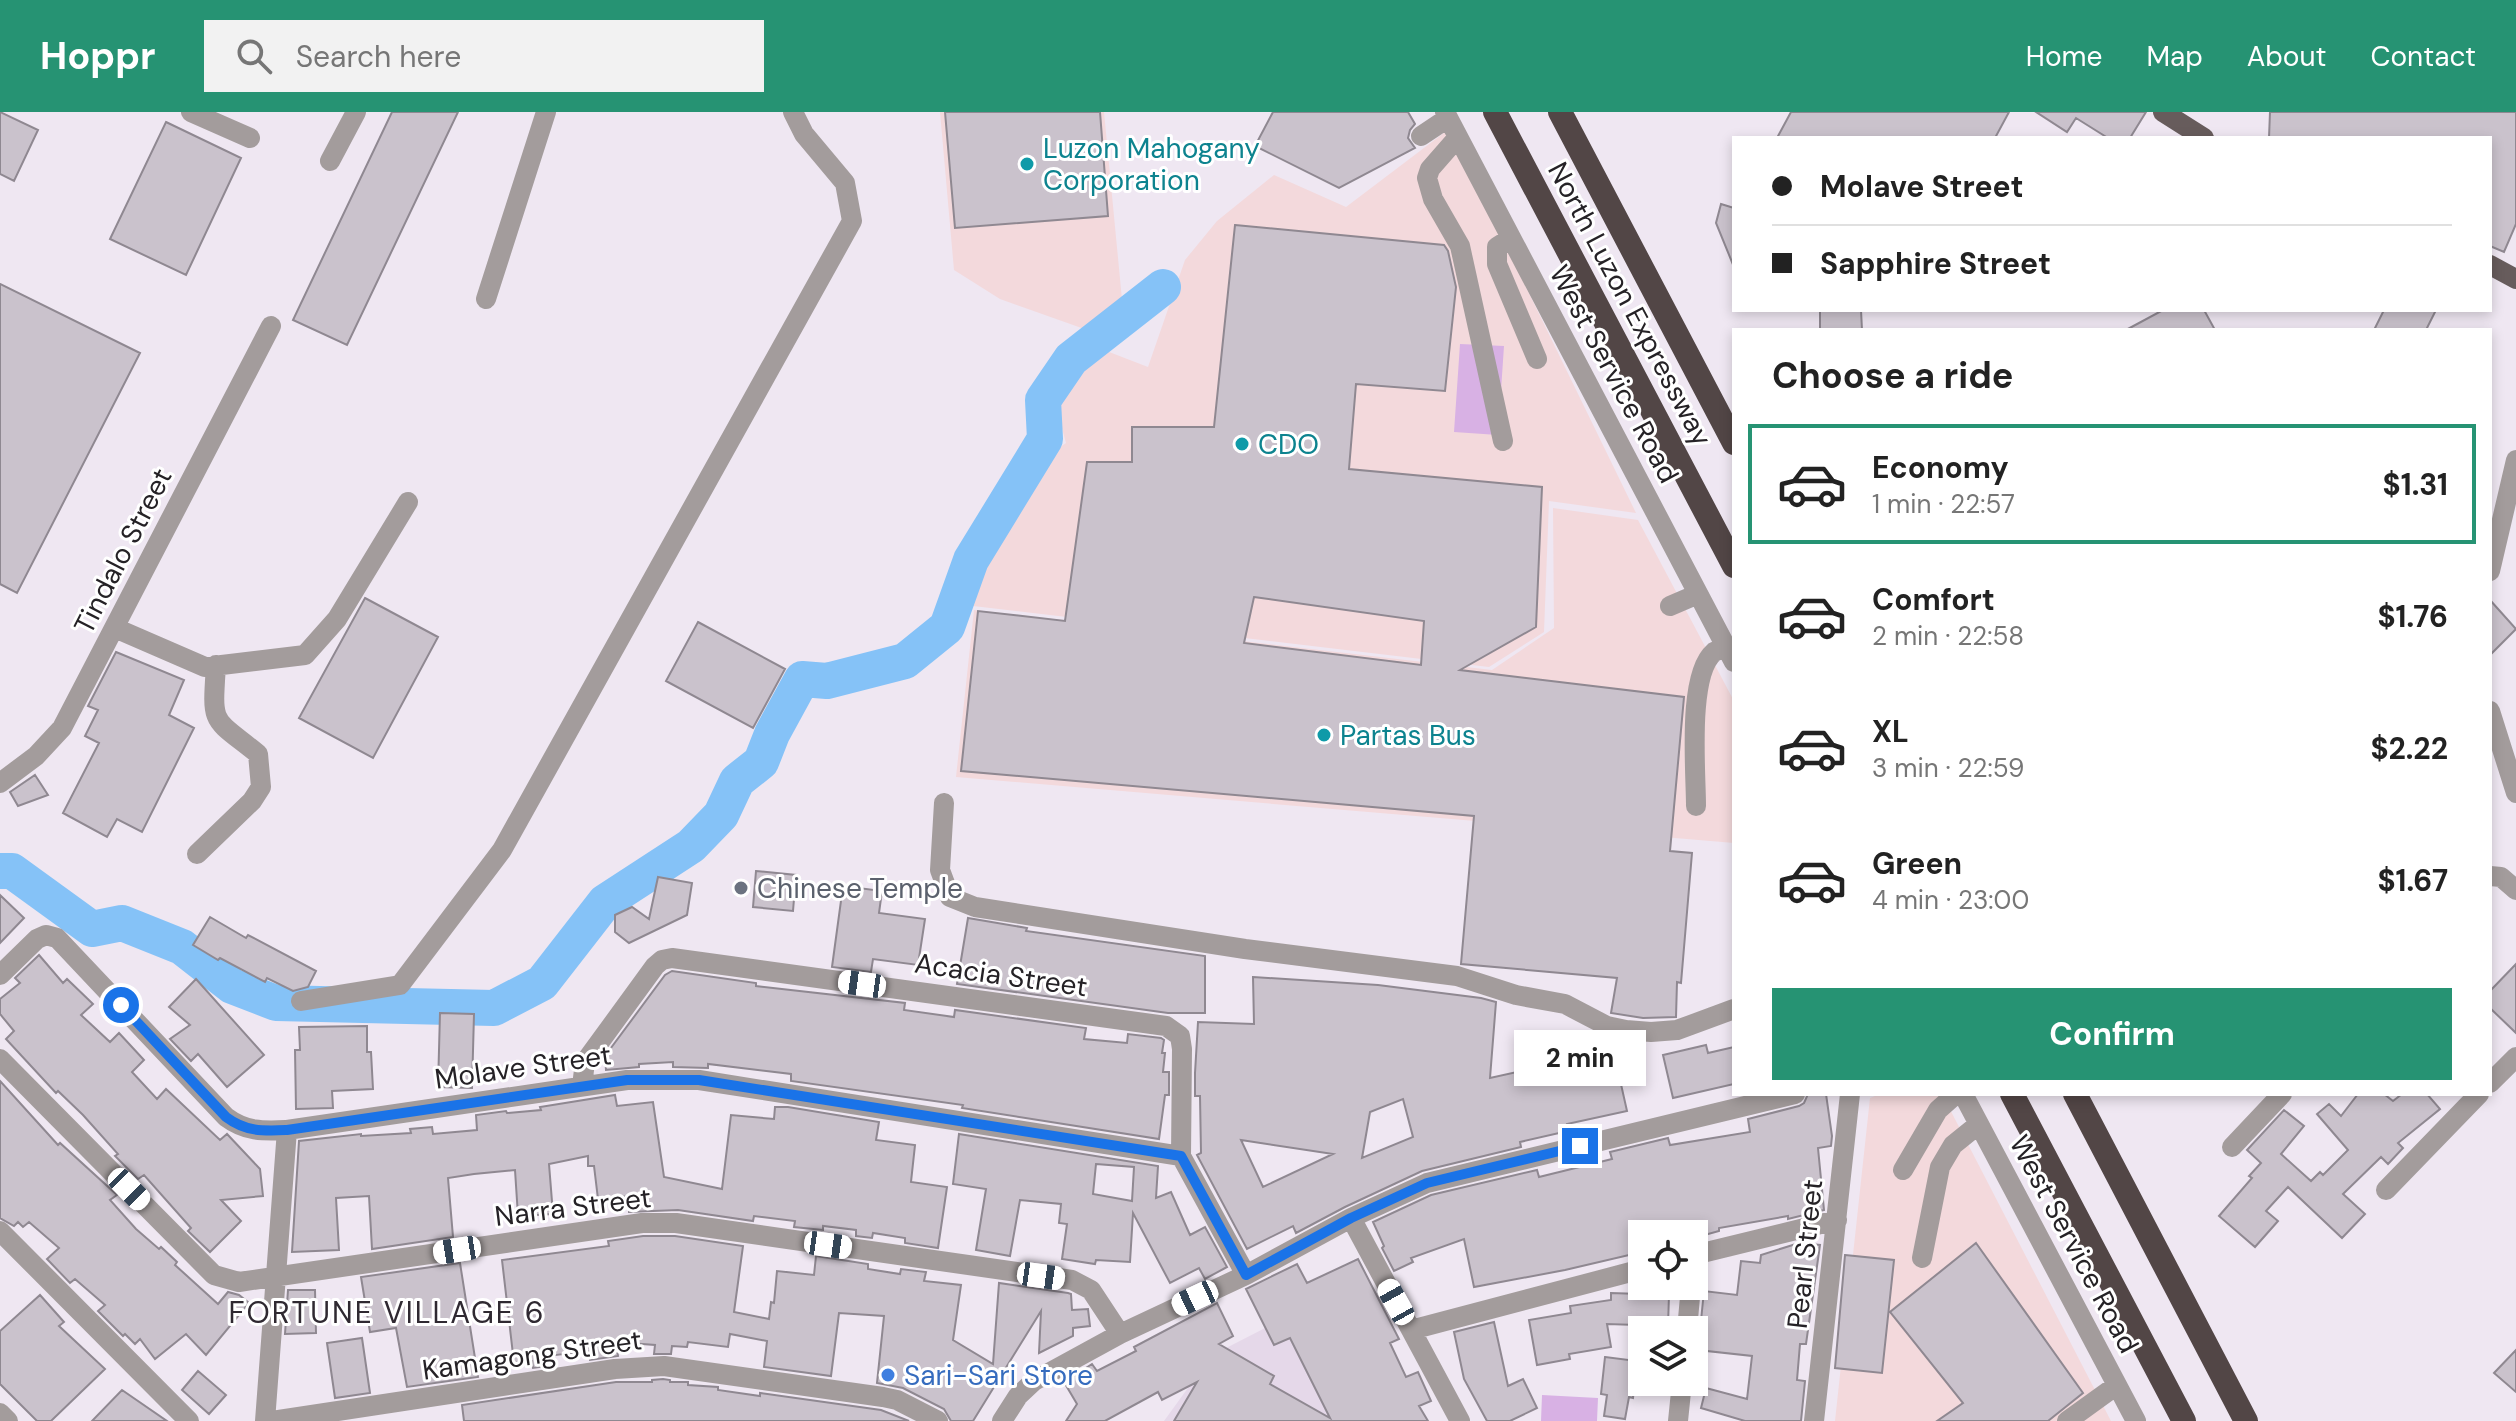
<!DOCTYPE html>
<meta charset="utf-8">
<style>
:root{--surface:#fff;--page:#f2f2f2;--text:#222;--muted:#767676;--line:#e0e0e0;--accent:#269373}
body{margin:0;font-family:"DM Sans",sans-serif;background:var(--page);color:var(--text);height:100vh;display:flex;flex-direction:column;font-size:30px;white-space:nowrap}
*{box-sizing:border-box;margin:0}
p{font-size:26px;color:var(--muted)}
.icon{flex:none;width:44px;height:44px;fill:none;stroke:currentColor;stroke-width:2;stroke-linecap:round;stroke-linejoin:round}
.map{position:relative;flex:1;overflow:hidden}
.panel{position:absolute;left:1732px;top:216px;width:760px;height:768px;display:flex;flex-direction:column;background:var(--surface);border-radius:0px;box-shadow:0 4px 12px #0003}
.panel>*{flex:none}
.top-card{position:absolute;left:1732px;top:24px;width:760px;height:176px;border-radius:0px;box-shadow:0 4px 12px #0003;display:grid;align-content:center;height:176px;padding:0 40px;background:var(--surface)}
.tools{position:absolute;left:1628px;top:1108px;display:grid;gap:16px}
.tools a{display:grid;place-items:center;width:80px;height:80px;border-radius:0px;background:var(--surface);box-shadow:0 4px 12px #0003;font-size:40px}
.end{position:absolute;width:36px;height:36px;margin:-18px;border:10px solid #1a73e8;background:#fff;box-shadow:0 0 0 4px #fff}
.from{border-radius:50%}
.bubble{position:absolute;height:56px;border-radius:0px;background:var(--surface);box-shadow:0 4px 12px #0003;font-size:26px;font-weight:700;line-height:56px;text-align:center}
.car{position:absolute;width:24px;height:48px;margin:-24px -12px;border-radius:10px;box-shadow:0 0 6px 2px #0007;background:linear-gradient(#fff 24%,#345 0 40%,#fff 0 76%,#345 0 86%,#fff 0)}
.top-card b{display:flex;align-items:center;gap:28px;height:76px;font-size:30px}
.top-card b+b{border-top:2px solid var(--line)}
.top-card i{width:20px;height:20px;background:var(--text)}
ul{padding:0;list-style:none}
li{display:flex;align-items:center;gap:24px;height:120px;margin:0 16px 12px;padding:0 24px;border:4px solid transparent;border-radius:0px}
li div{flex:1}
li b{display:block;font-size:30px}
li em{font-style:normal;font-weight:700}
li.on{border-color:var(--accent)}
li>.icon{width:72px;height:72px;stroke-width:1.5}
h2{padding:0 40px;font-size:36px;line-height:96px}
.action{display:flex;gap:16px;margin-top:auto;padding:16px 40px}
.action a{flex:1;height:92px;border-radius:0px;background:var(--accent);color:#fff;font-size:32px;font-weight:700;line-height:92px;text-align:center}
header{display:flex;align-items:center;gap:48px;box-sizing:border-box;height:112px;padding:0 40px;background:var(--accent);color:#fff}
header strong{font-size:38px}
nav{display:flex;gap:44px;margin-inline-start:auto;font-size:28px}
.search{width:560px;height:72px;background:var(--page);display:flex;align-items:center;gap:20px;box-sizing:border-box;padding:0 28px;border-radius:0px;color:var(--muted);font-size:30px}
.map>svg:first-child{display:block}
.industrial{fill:#f3d9dc}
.built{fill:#e5d8e9}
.green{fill:#d8b1e4}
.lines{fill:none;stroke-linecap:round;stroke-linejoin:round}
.river{stroke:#85c2f7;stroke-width:36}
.building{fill:#cac2cc;stroke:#8f8891;stroke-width:2;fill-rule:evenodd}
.minor{stroke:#a39c9c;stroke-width:20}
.major{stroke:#675c5c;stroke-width:20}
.highway{stroke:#524646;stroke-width:24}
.route{stroke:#1a73e8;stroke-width:10}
.culture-dot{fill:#0f9aa8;stroke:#fff;stroke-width:3}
.worship-dot{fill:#6b7280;stroke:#fff;stroke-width:3}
.shop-dot{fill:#3f7fe0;stroke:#fff;stroke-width:3}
.labels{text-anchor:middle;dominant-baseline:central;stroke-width:6;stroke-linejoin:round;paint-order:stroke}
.culture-label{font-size:28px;fill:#0d838f;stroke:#fff;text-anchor:start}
.street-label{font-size:28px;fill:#252226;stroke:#fff}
.worship-label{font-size:28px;fill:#5b616d;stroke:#fff;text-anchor:start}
.shop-label{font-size:28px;fill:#366cbe;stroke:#fff;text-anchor:start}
.neighbourhood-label{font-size:30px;letter-spacing:2px;fill:#2f2931;stroke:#fff}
</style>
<header>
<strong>Hoppr</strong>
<div class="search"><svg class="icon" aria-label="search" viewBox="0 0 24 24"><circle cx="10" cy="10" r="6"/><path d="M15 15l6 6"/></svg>Search here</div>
<nav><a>Home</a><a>Map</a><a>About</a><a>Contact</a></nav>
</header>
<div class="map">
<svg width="2516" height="1309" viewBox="0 0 2516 1309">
<rect width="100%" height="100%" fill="#efe7f2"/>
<path class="industrial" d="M940,0h164l19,198 -33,21 -90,-32 -46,-29z
M1449,17l187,384 -87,-12 -5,131 -55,35 -533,-63 74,-136 36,-25 -13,-48 38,-50 57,22 37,-107 32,-39 57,-46 72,32z
M1553,396l85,12 96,181v142l-778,-66 18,-167 518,60 62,-42z
M1880,982h62l169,327h-276l35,-323z"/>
<path class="built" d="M1320,1188l62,121h-218l29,-40v-16z"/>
<path class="green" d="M1460,232l44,2 -6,89 -44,-3z
M1542,1283l56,3 -1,23h-56z"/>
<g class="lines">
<path class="river" d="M0,759h12l80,58 30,-6 60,24 50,39 44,17 218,5 48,-25 63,-81 86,-56 30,-31 16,-34 24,-19 11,-28 30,-55 25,2 78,-20 42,-34 24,-67 74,-121 -2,-39 28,-41 92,-72"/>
</g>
<path class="building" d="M0,0l38,18 -24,51 -14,-7z
M392,0h66l-111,233 -54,-25z
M945,0h155l8,104 -153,12z
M1273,0h135l7,12 -5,6 -2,8 7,10 -76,40 -84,-42z
M1791,0h218l-14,26h-218z
M2036,0h110l-16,26h-22l-32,-20 -9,14z
M2270,0h246v112l-12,28 -14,-6v-108h-221z
M166,10l75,36 -55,117 -76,-36z
M1721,92l13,4v59l-18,-44z
M1235,113l209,20 4,6 8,36 -11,104 -89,-7 -7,85 193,18 -6,140 -76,43 224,27 -14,154 22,2 -11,130 -4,-1 -1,35 -33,1 -32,-5 6,-35 -156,-14 13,-148 -513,-45 17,-160 87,10 22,-159h45v-35h82zM1254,485l170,24 -3,44 -177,-22z
M0,172l140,69 -123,240 -17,-9z
M1820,198h41l1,20h-42z
M2163,198h41l11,20h-89z
M2384,198h52l-10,20h-52z
M365,486l73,39 -65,121 -74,-40z
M2490,488l26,29 -26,26z
M698,510l87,47 -32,59 -87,-47z
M116,540l68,28 -15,35 25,13 -52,104 -25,-13 -10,18 -44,-24 36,-70 -14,-7 13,-26 -10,-4z
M35,663l13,20 -30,11 -8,-14z
M756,759l40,4 -3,36 -40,-4z
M658,765l34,6 -5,32 -58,28 -14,-11v-17l17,-8 17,12z
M843,774l39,5 -3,22 46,6 -7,46 -45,-6 -2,13 -39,-5z
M0,783l24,23 -24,25z
M210,805l36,21 2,-3 68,36 -8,16 -15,4 -26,-13 -2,4 -45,-24 -2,2 -25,-15z
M968,806l59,10 -1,3 179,25v57h-37l-211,-29z
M39,843l24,28 4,-4 26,25 -12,11 29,27 9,-9 25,27 -12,12 25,27 9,-10 54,51 7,-6 33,35 3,27 -42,4 20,21 -31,31 -22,-21 3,-3 -47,-53 -6,4 -23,-23 3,-2 -35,-39 -25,-24 -2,2 -50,-54 8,-8 -14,-17v-15l20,-16 -5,-5z
M2516,852v69l-26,-25v-17z
M672,859l84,12v3l149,17 -1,7 50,7 1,-7 131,18 -2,11 43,4 1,-9 33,4 3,2 -2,13h3l-2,19h6v23h-4l-6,44 -197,-31 1,-3 -172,-24v-7l-83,-10v4l-35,-1v-5l-34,2v3l-33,3 -1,-14 60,-81z
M1253,865l125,8 103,13 15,4 -6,76 63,-14 1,6 29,-7 1,5 32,-6 11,49 -60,13 1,7 -48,11 1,5 -99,24 -77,36 -49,26 -3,-7 -46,23 -50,-94 4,-2 -1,-57h-5v-23l3,-51 56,2zM1403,987l10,38 -51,21 8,-46zM1241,1028l92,14 -70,33z
M196,867l68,76 -37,32 -29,-33 -7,7 -21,-22 20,-14 -21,-18z
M440,901l34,1 -2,74 -34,-1z
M367,914v26h4l2,37 -41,2 1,17 -37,1 -1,-59h5l-1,-23z
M1706,933l2,8 26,-6v37l-61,14 -10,-43z
M0,969l58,64 2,-2 57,52 -7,5 26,29 23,20 2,-2 16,15 -2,3 43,39 10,-12 11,3 10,8 -43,52 -20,-21 -31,25 -15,-20 -5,5 -10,-10 -2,2 -25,-25 7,-6 -30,-26 -5,4 -23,-24 12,-11 -30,-26 -6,5 -5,-5 -4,4 -14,-8z
M1808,982h18l6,42 -1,10 -13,2 6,62 -36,9v-3l-69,12v3l-25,7v-4h-52v18l-77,18 -91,17 -10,-48 -53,19 2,4 -19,9 -12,-23 2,-2 -11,-24 58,-27 106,-25 2,7 73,-18 -2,-7 58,-14 2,7 80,-13 -2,-13 51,-13 5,-3z
M2358,982h26l9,7 9,-7h25l13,15 -42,34 5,5 -15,16 -7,-7 -38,37 22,20 -23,24 -54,-51 -22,24 12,10 -23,26 -36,-31 33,-38 -3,-2 12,-13 -14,-13 37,-40 20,16 -23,28 30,27 9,-9 3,3 25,-25 -31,-36 12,-10 12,12z
M615,983l2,11 36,-4 11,75 58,12 9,-74 43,4 1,-12h13l91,15 -3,18 39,5 -4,37 36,5 -9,61 -33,-5v-5l-32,-5 -1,5 -16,-2v-6l-33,-4v4l-29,-3 1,-6 -41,-5 -1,5 -75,-11 -49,2v-16l-31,3 -4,-33h-6v-10l-39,8 4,50 -35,2 -3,-46 -41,4 -26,4 5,59 -81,12 -3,-53 -33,2 3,52 -47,2 7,-111 62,-7v2l50,-3 -1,-4 22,-2 1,7 44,-4 -1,-15 30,-4 1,2 34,-3 -1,-3z
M959,1022l199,32 -2,32 15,-6 19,43 15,-8 22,40 -22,12 -6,-11 -29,15 -37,-70 -3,49 -34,-2 -1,4 -33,-5 5,-35 -8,-1 2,-19 -41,-4 -10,56 -34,-6 10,-61 -33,-5zM1096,1052l38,3 -2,34 -39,-7z
M643,1124h32l68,10 -9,66 35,7 2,-17 3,1 3,-32 37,4 2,-19 52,8v5l32,5 1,-5 25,3 -2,9 37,4 -8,55 40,24 6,-81 69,10 3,1 1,16 16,-1 2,17 -17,2v8l-34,17 2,-42 -68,110h-22l-7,-12 -41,-21 -26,-5 7,-67 -45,-3 -8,63 -67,-9 3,-26 -37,-7 -2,13 -40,-5 -1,5 -15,-1 -1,8h-17l1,-9 -39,-3 2,14 -28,4 -2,-9 -41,5 1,10 -15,2 -1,-7 -18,2 -12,-103 107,-14 -1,-5z
M1799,1131l21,2 -14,99h-6l-3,36 8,1 -4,40h-56l-44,-13 5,-20 41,11 5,-43 -54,-6 6,-59 33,4 4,-34 19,2 1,-8z
M1976,1131l107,150 -35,28h-111l26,-18 -73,-91z
M1845,1143l49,5 -12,113 -47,-5z
M1358,1147l41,80 -9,4 16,34 12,-5 13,29 -12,5 9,15h-254l23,-39 -35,18 -4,-8 -53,29h-39l11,-17 -13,-22 28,-18 5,7 39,-20 -2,-4 83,-44 16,33 -14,8 55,32 -4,8 60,34 -40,-80 -16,7 -28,-56 51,-25 10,19z
M460,1151l18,114 -71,10 -11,-59 -26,4 -9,-55z
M288,1178h27l1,43 -31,1z
M1611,1181l58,2 -1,31 -61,-2 4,23 -42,7 1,5 -33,6 -8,-45 42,-7 -1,-7 41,-6z
M40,1183l24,27 -5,4 46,43 -54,52h-14l-37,-37v-53z
M1494,1210l14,64 15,-7 14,29 -27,13h-23l-23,-42 -10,-47z
M362,1226l8,55 -35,5 -8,-55z
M2516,1238v42l-22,-19z
M1605,1245l32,4 -4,37 -4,-1 -4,22 -21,-3 3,-21 -6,-1z
M198,1259l28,24 -17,19 -27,-24z
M663,1267l7,1v2h18v3l30,2v3l42,6v-3l121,17 28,11h-445l-2,-16 154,-23h36v-2z
M122,1278l45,31h-75z"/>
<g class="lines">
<path class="minor" d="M191,0l59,26
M1445,0l289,550
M1421,24l27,-18
M1458,25l-28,32 -3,9 6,21 27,47 43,195
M330,49l26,-49
M1511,126l-14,9v17l40,95
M486,187l60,-187
M2490,459l26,-111
M1670,494l28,-12
M115,516l90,39 100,-12 32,-36 71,-117
M2490,599l26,82
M0,671l36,-27 26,-28 209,-402
M944,691l-4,67 10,27 25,10 270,42 212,27 59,19 49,9 42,22 19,4 25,2 26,-2 57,-21
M1696,694c0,-35 -9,-131 18,-154 4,-2 8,-4 12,-5
M197,742l55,-53 9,-14 -3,-33c-47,-38 -46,-27 -42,-89
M2490,764l11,1 15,13
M0,863l37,-36 9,-4 11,3 169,179c20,15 37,14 61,13l340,-50h72l482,76
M301,889l99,-16 102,-135 350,-629 -7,-38 -41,-49 -11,-22
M0,947l214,216 25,7 403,-59h34l396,57 19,10 29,44
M2490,971l26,-26
M582,974l3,-24 70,-96 7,-6 10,-2 494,68 14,10 2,13 -1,107 65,119
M1963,982l173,327
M2232,1035l50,-53
M1903,1058l35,-60 18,-16
M2386,1078l93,-96
M1351,1106l109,203
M0,1119l189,190
M1694,1143l143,-35
M1922,1146l18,-91 13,-22 26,-21
M1411,1218l231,-61
M1687,1218l4,-44
M0,1301l8,8
M265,1309l22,-291
M272,1309l343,-52 49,-3 219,31 14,3 41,21
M1002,1309l16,-25 16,-15 86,-47 126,-59 105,-57 76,-35 368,-89
M1678,1309l4,-39
M1814,1309l36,-327
M2067,1309l50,-36"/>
<path class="major" d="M2163,0l41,26
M2490,153l26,14"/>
<path class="highway" d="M1495,0l239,454
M1560,0l174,331
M2012,982l172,327
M2075,982l171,327"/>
</g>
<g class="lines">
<path class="route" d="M121,893l105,112c20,15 37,14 61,13l340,-50h72l482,76 65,119 105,-57 76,-35 153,-37"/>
</g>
<g class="culture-dot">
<circle cx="1027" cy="52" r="8"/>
<circle cx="1242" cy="332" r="8"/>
<circle cx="1324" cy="623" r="8"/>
</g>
<circle class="worship-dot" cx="741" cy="776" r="8"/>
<circle class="shop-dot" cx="888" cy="1263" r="8"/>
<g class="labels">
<g class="culture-label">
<text x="1043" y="36">Luzon Mahogany<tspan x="1043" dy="32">Corporation</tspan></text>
<text x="1258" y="332">CDO</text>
<text x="1340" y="623">Partas Bus</text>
</g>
<g class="street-label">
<text transform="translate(1630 192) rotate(62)">North Luzon Expressway</text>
<text transform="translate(1614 262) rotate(62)">West Service Road</text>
<text transform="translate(123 439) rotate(-63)">Tindalo Street</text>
<text transform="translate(1001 863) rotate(8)">Acacia Street</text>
<text transform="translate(523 955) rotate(-8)">Molave Street</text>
<text transform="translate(573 1095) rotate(-7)">Narra Street</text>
<text transform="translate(2074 1132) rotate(62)">West Service Road</text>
<text transform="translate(1805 1142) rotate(-84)">Pearl Street</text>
<text transform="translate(532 1243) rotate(-8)">Kamagong Street</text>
</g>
<g class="worship-label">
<text x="757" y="776">Chinese Temple</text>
</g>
<g class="shop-label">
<text x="904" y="1263">Sari-Sari Store</text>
</g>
<g class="neighbourhood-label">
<text x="387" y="1200">FORTUNE VILLAGE 6</text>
</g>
</g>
</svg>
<div class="tools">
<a><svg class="icon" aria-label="locate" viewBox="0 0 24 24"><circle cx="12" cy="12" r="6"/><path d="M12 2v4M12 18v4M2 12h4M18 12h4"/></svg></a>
<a><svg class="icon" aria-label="layers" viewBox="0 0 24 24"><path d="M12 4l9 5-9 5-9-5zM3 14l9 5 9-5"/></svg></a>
</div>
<i class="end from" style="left:121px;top:893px"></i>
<i class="end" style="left:1580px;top:1034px"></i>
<div class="bubble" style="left:1514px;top:918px;width:132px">2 min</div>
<i class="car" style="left:862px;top:872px;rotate:278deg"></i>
<i class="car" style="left:129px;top:1077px;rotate:135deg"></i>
<i class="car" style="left:828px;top:1133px;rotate:98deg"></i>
<i class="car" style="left:457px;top:1138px;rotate:261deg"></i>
<i class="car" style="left:1041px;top:1164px;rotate:98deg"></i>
<i class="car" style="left:1195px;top:1186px;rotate:245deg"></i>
<i class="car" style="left:1396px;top:1190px;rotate:331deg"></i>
<div class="top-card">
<b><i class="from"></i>Molave Street</b>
<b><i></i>Sapphire Street</b>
</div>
<section class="panel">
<h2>Choose a ride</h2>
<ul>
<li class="on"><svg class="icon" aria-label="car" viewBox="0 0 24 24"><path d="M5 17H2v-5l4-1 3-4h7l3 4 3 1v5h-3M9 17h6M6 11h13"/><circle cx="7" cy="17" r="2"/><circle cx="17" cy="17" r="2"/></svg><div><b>Economy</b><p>1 min · 22:57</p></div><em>$1.31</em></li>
<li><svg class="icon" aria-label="car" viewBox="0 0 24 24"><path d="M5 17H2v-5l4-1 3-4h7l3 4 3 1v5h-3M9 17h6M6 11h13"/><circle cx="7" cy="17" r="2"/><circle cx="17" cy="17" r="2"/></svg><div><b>Comfort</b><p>2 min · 22:58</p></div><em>$1.76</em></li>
<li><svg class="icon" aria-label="car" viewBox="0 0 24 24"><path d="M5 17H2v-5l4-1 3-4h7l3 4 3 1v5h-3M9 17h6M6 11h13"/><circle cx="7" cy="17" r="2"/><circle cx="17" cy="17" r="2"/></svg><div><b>XL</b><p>3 min · 22:59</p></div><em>$2.22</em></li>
<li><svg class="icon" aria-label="car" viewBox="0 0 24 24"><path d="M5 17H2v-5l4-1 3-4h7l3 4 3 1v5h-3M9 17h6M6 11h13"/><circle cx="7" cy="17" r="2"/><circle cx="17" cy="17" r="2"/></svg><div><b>Green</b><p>4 min · 23:00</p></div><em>$1.67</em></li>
</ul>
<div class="action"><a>Confirm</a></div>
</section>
</div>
